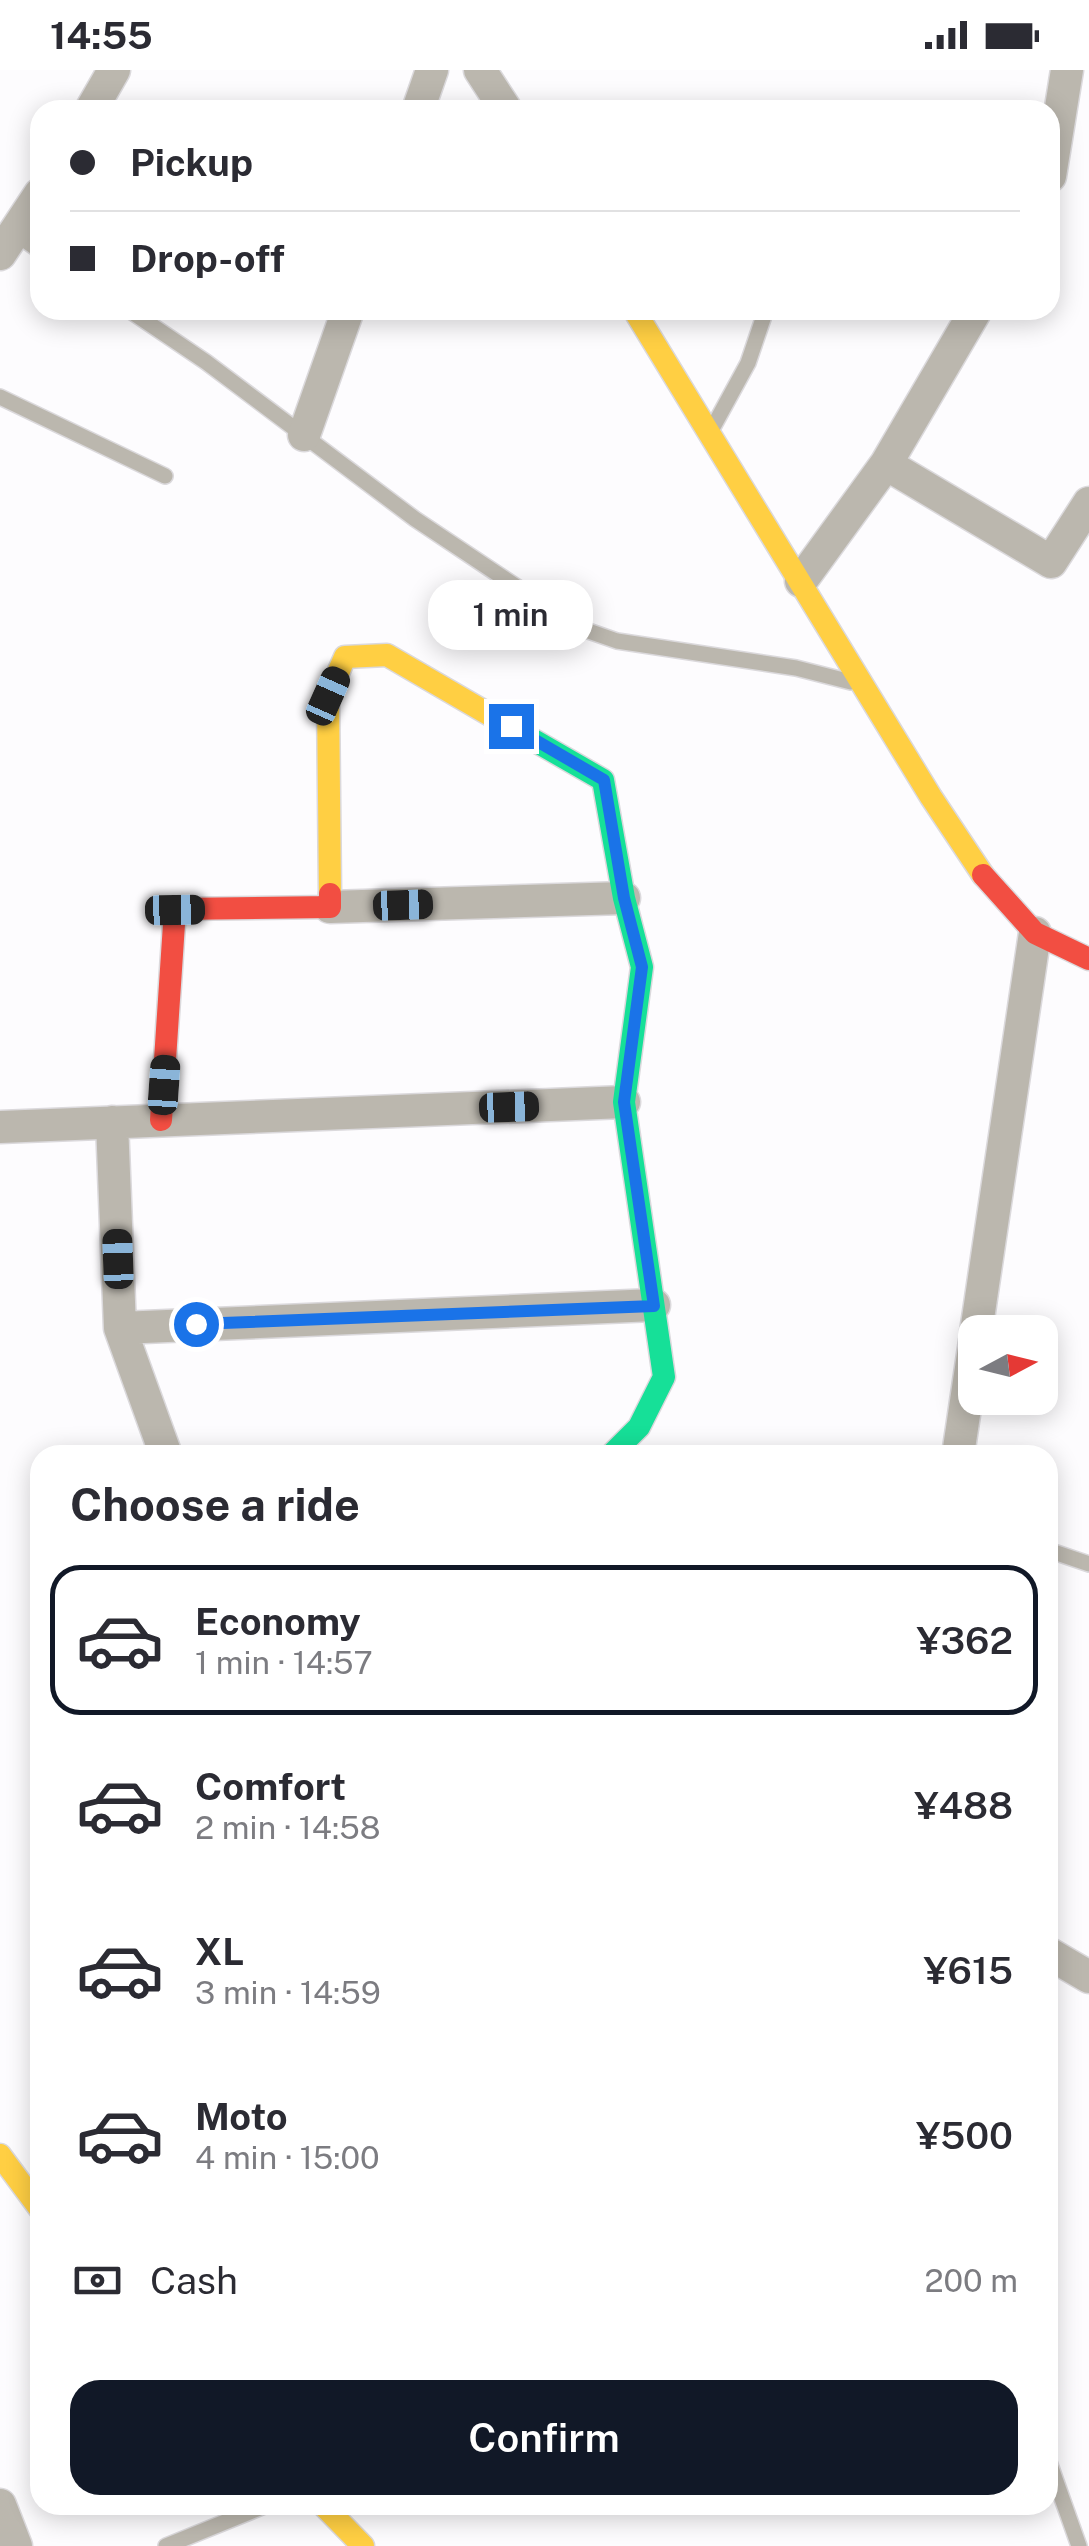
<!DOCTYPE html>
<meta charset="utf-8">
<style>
:root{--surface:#fff;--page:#f2f2f3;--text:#2b2b33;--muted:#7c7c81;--line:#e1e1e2;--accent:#111827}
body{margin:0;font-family:"Public Sans",sans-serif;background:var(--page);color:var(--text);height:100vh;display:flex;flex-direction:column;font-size:38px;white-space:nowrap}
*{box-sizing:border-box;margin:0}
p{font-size:32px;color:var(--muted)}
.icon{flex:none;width:55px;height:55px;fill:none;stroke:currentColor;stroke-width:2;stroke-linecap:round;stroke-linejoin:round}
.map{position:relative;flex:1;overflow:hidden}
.panel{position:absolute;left:30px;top:1375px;width:1028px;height:1070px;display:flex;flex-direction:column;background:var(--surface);border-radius:30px;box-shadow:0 5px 25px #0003}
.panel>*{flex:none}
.guide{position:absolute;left:30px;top:30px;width:1030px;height:220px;border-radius:30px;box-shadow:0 5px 25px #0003;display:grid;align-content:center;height:220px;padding:0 40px;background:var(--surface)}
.needle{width:65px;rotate:83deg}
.fabs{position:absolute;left:958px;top:1245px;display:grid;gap:20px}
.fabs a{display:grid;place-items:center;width:100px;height:100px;border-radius:20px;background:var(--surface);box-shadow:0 5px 25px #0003;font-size:50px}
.end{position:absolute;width:45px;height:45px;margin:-22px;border:12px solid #1a73e8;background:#fff;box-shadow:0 0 0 5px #fff}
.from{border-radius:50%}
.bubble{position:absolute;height:70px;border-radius:30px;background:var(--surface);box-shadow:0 5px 25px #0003;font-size:32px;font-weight:600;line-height:70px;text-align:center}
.car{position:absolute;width:30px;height:60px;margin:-30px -15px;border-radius:12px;box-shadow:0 0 8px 2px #0007;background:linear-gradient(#222 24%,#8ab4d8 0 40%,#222 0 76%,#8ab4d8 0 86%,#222 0)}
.guide b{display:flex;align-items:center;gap:35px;height:95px;font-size:38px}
.guide b+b{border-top:2px solid var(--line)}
.guide i{width:25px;height:25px;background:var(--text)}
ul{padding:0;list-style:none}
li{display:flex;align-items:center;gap:30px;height:150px;margin:0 20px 15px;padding:0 20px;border:5px solid transparent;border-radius:30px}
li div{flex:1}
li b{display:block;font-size:38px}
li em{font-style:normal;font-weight:600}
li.active{border-color:var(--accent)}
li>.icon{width:90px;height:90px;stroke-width:1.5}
h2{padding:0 40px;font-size:45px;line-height:120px}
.pay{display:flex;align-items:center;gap:25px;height:110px;padding:0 40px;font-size:38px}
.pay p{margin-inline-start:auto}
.cta{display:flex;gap:20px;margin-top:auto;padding:20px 40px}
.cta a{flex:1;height:115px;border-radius:30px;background:var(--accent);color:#fff;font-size:40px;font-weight:600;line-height:115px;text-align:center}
.status{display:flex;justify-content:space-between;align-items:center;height:70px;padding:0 50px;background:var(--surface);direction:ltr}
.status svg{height:28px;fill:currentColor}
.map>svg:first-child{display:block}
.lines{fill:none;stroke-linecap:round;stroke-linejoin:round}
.lane-casing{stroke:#dbd9dc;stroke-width:18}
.street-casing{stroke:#dbd9dc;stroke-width:35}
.fast-casing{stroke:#dbd9dc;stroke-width:25}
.slow-casing{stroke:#dbd9dc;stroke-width:25}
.jam-casing{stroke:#dbd9dc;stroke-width:25}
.lane{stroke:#bbb7ae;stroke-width:15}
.street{stroke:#bbb7ae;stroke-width:32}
.fast{stroke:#16e098;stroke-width:22}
.slow{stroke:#ffcf43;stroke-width:22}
.jam{stroke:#f24e42;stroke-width:22}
.route{stroke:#1a73e8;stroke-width:12}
</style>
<div class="status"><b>14:55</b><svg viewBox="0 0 49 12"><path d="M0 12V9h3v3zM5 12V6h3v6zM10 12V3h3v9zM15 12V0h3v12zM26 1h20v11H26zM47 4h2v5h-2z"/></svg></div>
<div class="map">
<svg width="1089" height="2476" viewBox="0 0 1089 2476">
<rect width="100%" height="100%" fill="#fdfcfe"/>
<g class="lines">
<defs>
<path id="lane" d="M16,164l24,17
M129,240l77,52 209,157 162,108 40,14 179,27 55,14
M0,327l165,79
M712,359l36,-66 18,-53
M1048,1480l41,14
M1048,2389l31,87
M166,2476l101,-41"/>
<path id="street" d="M480,0l26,40
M91,40l23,-40
M418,40l14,-40
M1050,106l17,-106
M0,184l40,-60
M304,365l44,-125
M886,394l165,98 38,-59
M801,511l85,-117 90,-154
M330,837l294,-9
M112,1052l8,206 46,127
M0,1057l624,-25
M120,1258l534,-23
M976,1262l59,-399
M958,1385l17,-114
M1048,1883l41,24
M0,2435l16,41"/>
<path id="fast" d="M523,664l80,46 21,118 18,69 -18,135 40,275 -25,50 -28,28"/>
<path id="slow" d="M634,240l297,487 52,78
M330,824l-2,-198 17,-39 42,-2 136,79
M0,2085l40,54
M323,2435l40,41"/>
<path id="jam" d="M983,805l52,58 54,26
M161,1050l14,-211 155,-2v-13"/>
</defs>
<use href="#lane" class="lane-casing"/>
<use href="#street" class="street-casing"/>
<use href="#fast" class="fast-casing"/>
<use href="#slow" class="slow-casing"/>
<use href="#jam" class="jam-casing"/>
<use href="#lane" class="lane"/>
<use href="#street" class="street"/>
<use href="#fast" class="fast"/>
<use href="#slow" class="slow"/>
<use href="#jam" class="jam"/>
</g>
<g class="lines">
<path class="route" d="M196,1254l458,-18 -30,-204 18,-135 -18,-69 -20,-118 -93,-54"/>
</g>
</svg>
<div class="fabs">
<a><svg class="needle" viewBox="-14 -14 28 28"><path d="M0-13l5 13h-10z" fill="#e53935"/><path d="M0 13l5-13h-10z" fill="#7c7c81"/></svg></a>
</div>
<i class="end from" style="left:196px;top:1254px"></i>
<i class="end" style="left:511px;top:656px"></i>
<div class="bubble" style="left:428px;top:510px;width:165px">1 min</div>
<i class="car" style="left:328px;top:626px;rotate:24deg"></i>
<i class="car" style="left:403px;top:835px;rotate:88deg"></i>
<i class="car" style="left:175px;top:840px;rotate:89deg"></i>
<i class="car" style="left:164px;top:1015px;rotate:4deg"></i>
<i class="car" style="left:509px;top:1037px;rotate:88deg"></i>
<i class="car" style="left:118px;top:1189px;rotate:358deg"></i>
<div class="guide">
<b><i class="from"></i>Pickup</b>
<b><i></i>Drop-off</b>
</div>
<section class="panel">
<h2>Choose a ride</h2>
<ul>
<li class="active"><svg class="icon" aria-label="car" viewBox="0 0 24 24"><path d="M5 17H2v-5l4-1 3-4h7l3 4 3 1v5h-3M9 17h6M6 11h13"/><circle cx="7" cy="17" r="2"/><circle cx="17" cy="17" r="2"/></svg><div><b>Economy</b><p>1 min · 14:57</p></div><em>¥362</em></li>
<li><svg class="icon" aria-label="car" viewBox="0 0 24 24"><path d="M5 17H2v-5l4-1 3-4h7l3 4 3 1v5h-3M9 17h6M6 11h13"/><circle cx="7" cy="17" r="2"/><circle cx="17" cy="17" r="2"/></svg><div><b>Comfort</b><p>2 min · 14:58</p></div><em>¥488</em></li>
<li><svg class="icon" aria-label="car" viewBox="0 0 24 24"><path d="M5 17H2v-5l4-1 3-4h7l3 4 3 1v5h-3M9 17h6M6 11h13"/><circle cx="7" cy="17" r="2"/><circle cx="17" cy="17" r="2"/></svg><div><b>XL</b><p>3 min · 14:59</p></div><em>¥615</em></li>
<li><svg class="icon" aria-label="car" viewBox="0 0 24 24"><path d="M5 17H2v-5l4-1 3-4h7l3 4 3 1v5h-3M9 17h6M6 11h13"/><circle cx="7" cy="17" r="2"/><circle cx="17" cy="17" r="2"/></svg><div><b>Moto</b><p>4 min · 15:00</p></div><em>¥500</em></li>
</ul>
<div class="pay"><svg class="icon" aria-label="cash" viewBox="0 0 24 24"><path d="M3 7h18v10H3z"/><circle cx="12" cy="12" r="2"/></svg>Cash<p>200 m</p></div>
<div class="cta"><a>Confirm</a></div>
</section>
</div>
